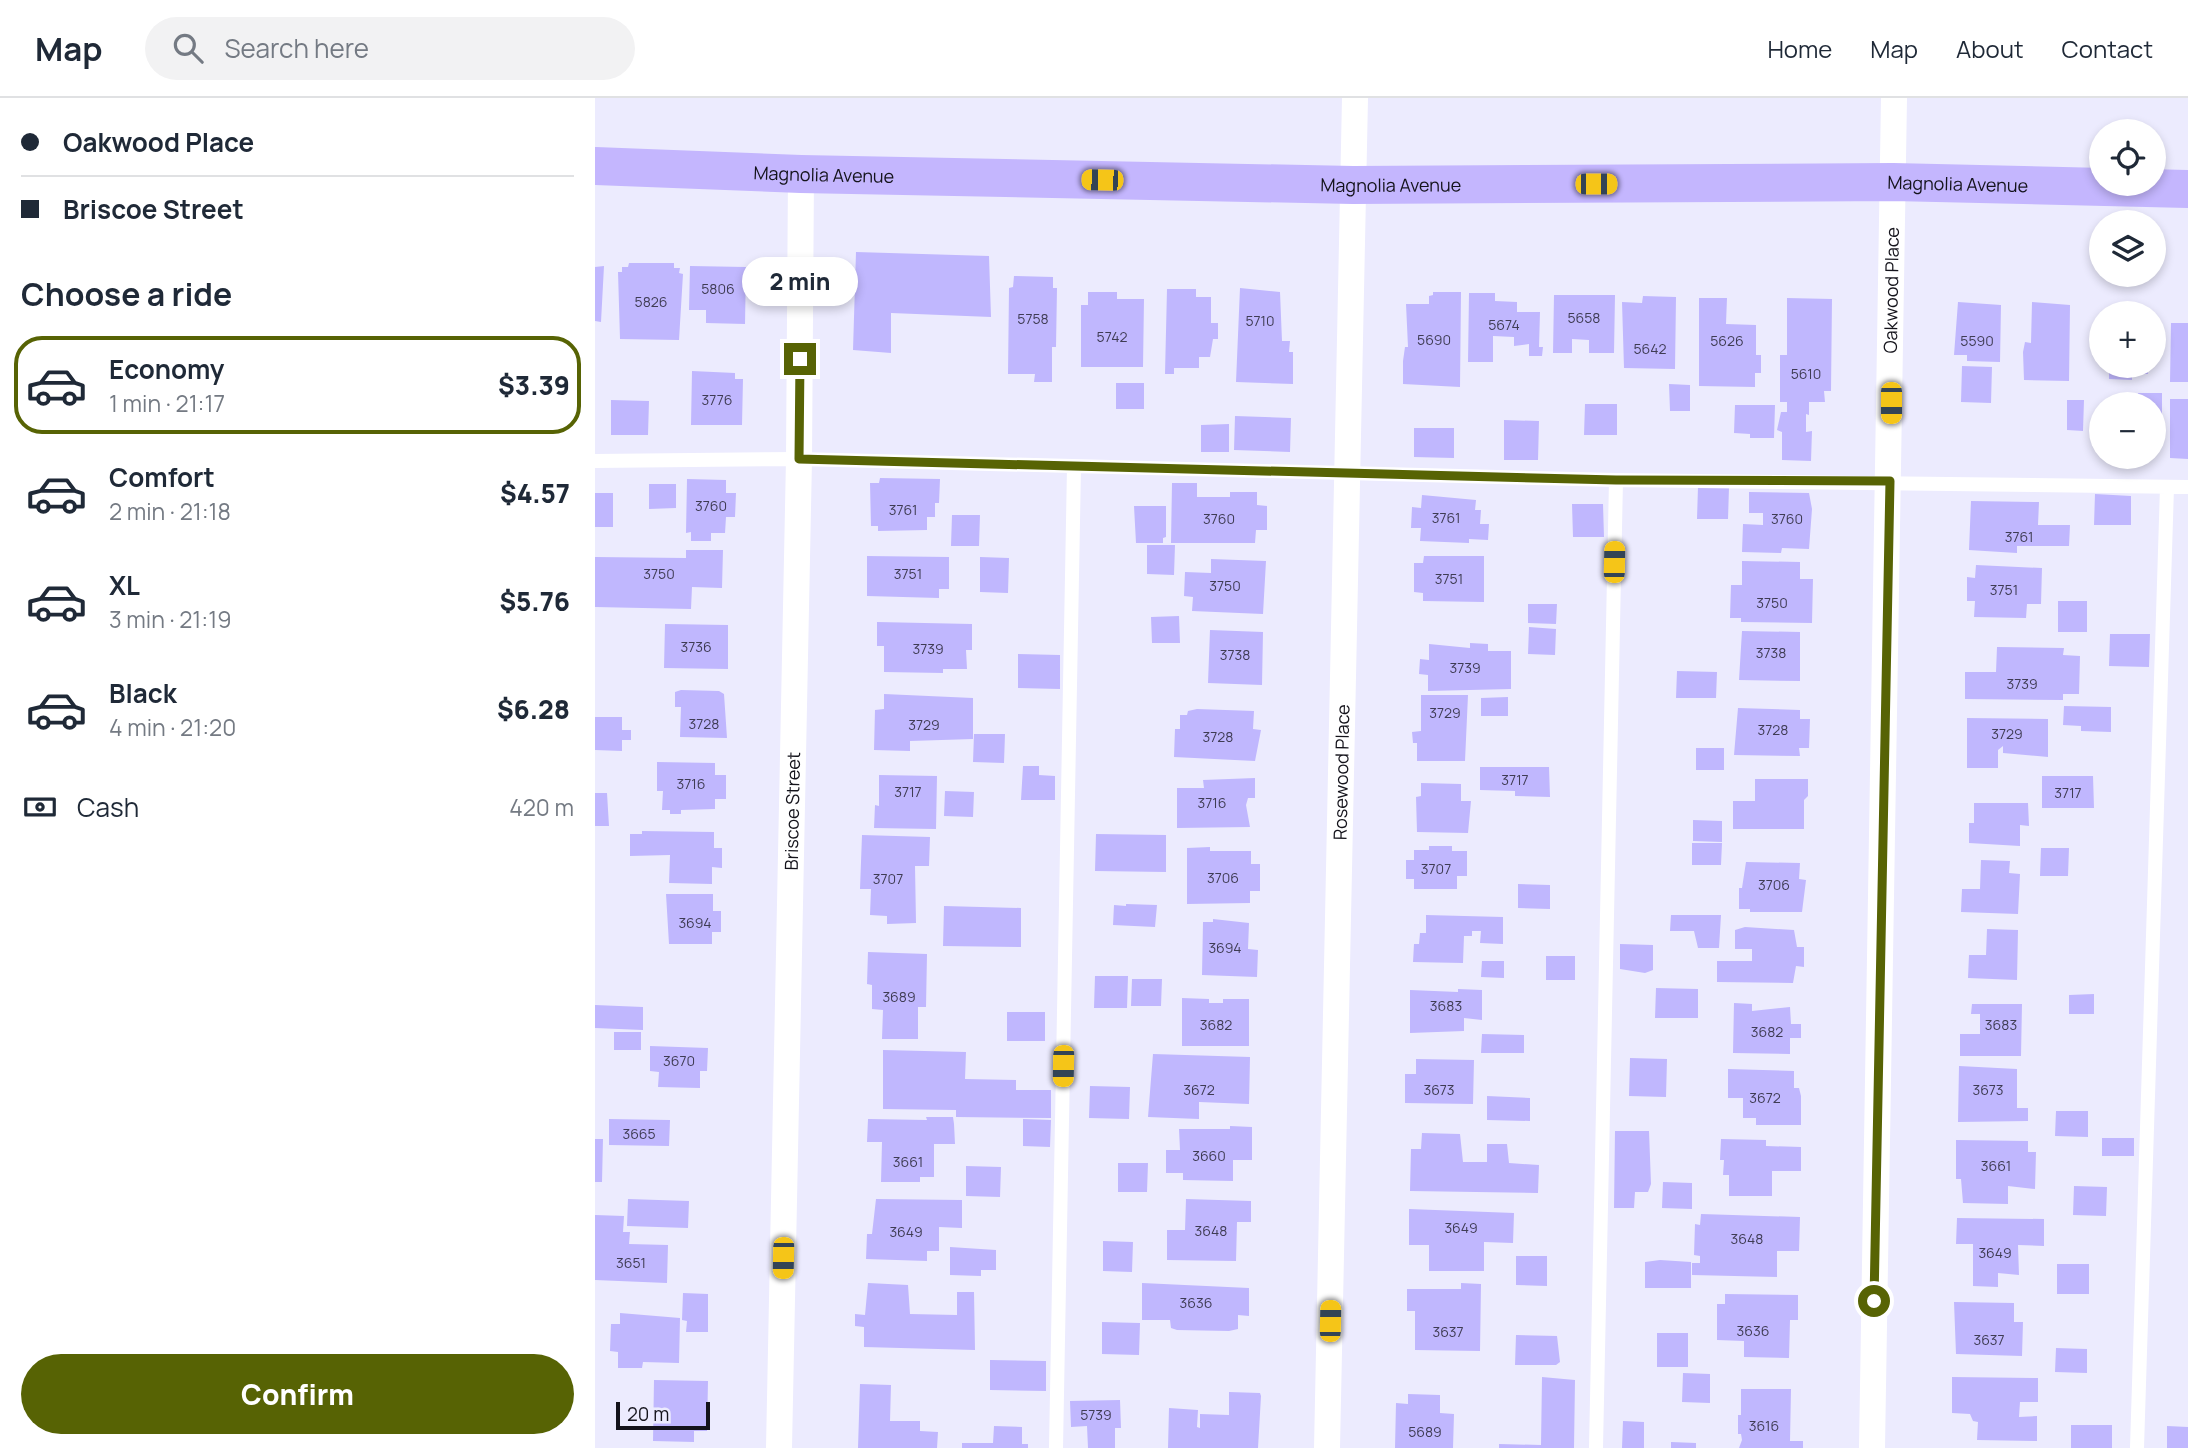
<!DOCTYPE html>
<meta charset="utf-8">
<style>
:root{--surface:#fff;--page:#f2f2f3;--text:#1f2937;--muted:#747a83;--line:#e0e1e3;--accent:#576304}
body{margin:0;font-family:Manrope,sans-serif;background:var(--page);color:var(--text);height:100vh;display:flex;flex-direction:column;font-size:26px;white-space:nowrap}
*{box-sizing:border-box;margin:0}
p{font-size:23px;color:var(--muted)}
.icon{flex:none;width:38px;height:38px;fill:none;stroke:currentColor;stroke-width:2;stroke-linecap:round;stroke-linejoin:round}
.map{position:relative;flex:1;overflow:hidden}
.drawer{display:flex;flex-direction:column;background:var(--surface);width:595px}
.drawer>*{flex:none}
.banner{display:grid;align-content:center;height:154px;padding:0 21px;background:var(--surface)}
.fabs{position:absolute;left:1494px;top:21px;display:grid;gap:14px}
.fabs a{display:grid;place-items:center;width:77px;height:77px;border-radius:50%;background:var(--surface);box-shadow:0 4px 10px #0003;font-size:35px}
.scale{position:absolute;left:21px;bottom:18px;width:94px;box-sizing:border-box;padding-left:7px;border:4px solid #14131b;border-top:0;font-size:19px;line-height:24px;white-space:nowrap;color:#14131b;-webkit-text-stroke:5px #ecebfe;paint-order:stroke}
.end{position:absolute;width:32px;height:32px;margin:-16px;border:9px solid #576304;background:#fff;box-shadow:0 0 0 4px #fff}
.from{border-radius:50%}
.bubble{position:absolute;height:49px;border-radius:24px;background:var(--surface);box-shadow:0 4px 10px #0003;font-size:23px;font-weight:800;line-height:49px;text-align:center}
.car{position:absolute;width:21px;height:42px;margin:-21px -10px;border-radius:9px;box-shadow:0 0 5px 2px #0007;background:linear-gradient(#f5c518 24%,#345 0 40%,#f5c518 0 76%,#345 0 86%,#f5c518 0)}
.banner b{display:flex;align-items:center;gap:24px;height:66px;font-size:26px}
.banner b+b{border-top:2px solid var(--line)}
.banner i{width:18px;height:18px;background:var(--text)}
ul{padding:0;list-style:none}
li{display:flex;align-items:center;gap:21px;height:98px;margin:0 14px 10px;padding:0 7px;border:4px solid transparent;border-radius:28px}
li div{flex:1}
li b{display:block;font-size:26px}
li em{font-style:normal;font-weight:800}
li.active{border-color:var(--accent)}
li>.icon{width:63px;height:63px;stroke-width:1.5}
h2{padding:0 21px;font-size:32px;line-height:84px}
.pay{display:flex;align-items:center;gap:18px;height:77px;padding:0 21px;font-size:26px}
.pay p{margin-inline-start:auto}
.button{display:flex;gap:14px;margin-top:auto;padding:14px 21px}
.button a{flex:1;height:80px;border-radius:42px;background:var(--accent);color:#fff;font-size:28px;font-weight:800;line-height:80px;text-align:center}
header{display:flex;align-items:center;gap:42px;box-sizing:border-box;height:98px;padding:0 35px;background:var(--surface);border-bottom:2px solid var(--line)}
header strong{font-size:33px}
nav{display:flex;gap:38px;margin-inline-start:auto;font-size:24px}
.search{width:490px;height:63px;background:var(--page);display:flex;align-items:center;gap:18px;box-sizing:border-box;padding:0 24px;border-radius:38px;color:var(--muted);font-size:26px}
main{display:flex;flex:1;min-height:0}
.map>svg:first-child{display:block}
.building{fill:#c0b7fe}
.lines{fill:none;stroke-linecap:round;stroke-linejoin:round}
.lane{stroke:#fff;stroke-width:14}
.street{stroke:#fff;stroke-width:26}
.primary{stroke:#c4b6fe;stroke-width:38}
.route{stroke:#576304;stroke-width:9}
.labels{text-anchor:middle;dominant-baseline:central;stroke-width:6;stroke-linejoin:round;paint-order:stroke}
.number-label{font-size:14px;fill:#3f3c54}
.street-label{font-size:18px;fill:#14131b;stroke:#ecebfe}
</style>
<header>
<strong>Map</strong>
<div class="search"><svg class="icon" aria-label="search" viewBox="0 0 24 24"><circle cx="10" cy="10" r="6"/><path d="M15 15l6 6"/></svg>Search here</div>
<nav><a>Home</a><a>Map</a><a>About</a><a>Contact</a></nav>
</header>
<main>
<section class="drawer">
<div class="banner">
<b><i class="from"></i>Oakwood Place</b>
<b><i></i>Briscoe Street</b>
</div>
<h2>Choose a ride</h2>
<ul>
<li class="active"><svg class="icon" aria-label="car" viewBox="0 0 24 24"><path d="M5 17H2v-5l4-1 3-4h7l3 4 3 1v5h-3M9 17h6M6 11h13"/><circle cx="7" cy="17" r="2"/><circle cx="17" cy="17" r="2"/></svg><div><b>Economy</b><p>1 min · 21:17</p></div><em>$3.39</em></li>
<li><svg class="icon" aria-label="car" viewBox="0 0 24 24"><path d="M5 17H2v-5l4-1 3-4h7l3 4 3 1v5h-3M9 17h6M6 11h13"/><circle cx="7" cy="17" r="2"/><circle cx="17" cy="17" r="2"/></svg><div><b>Comfort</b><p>2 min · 21:18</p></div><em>$4.57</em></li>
<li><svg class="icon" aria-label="car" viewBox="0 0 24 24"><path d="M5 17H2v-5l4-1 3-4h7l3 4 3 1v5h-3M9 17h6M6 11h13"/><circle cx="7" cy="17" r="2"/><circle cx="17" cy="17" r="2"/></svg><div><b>XL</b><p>3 min · 21:19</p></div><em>$5.76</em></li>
<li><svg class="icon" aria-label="car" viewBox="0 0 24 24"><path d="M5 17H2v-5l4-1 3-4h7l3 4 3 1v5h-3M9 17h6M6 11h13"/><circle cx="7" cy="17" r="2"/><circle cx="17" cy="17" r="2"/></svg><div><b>Black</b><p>4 min · 21:20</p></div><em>$6.28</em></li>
</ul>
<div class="pay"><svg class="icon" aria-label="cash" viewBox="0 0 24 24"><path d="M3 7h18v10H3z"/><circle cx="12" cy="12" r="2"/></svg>Cash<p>420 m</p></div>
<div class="button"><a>Confirm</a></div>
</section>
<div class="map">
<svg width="1593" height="1350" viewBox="0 0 1593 1350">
<rect width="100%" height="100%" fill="#ecebfe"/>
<path class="building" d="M261,154l133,4 2,61 -100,-4v40l-38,-3z
M34,165h45v5h6l-1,5 4,1 -4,66 -59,-1 -2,-67h4v-5h6z
M9,168l-3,56 -6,-1v-54z
M95,168l56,1 -1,57 -39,-1v-13h-17z
M419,178l39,1v11h4l-1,59h-4v35h-18l1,-8h-27l1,-86 4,-1z
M645,190l40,4 2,49h8l-1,11h4v32l-57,-2z
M572,191h29v8h15v26h7v16h-5l-3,18h-11v11h-25v6h-9z
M493,194h29v7h27l-1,68h-62v-62h7z
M838,194h28l-1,95 -57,-3v-23l2,-14h3l-2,-43h23v-8l4,-1z
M874,195h26v8l22,1v10h23l-1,35h4l-1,9h-13v-12l-15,2v-9l-21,-1v26h-25z
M959,197h61l-1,58h-25v-13l-17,-1v14h-19z
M1048,198l33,1 -1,72 -51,-1 -2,-66 20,1z
M1104,200h28l-1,26 30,1v30h5v18h-6v14l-56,-1z
M1192,200l45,1 -1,92h-7l1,11h-16v13l-3,-1v18l6,-1 -1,30 -29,-1v-28l-5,-2 4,-18h6v-10h-7v-47h7z
M1363,204l43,3 -1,57 -33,-1v-6h-13z
M1437,204l38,3 -1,76 -45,-1 -1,-28 2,-10 6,1z
M1576,225h17v59h-18z
M1367,268l30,1 -1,36 -30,-1z
M1514,268h39v8h-16v6l-23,-1z
M97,273l43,2v6h8l-1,46h-51z
M521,285h28v26h-28z
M1074,286l21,1v26h-20z
M1543,295h24v25h-8v-14h-16z
M1575,301h18v60l-18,-1z
M16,302l38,1 -1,34h-37z
M1472,302h17l-1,31 -16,-1z
M990,306h32v31h-33z
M1140,307h40l-1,33h-24v-4l-16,-1z
M640,318l56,2 -1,34 -56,-2z
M909,322l35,1 -1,39h-34z
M634,326v28h-28v-27z
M819,330h40v30l-40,-1z
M285,380l60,1 -1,24h-4v14h-8v13l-49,1v-5h-7l-1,-43h9z
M92,381l39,1v13h10l-1,24h-9l-1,16h-14v8h-20v-9l-5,1z
M577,385h25v14h33v-5h27v13l10,1v24h-11l-1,13h-84z
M54,386h27v24l-27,1z
M1103,389h31l-1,32h-31z
M1154,394l60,1 3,16 -3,40 -27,-1 -1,5 -39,-1 1,-28 20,1v-12h-14z
M0,395h18v34h-18z
M1500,396l36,2v29h-37z
M827,397l54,5 -1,10h6l-1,14h9l-1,16 -19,-1v4l-49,-2 1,-13h-10l1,-21 9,1z
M1376,403l68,1 -1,23h32l-1,21h-52v7l-48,-3z
M977,406h31l1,33h-31z
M539,408h32v31l-3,1v5h-27z
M357,417h28l-1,31h-28z
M552,447h28l-1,30 -27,-1z
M91,452h37l-1,38 -30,-1 -1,22 -96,-2v-50l91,1z
M272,458l82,1v32h-10v9l-72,-2z
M829,458h60v46l-61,-1v-8l-9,-1v-29h9z
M385,459l29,1 -1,35 -28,-1z
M616,461l55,2 -3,53 -71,-3 1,-14 -9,-1 1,-24 26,1z
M1147,463l58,1v17h13l-1,44 -71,-1v-4h-11l1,-33h11z
M1381,467l66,3 -1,36h-14l-1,14 -52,-1 1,-16h-8v-24l8,1z
M1463,503h29v31h-29z
M933,506h29l-1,20 -28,-1z
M584,518l1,27h-28l-1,-26z
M282,524l95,2v26h-6l1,19h-24v4l-59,-1v-26h-7z
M70,526l63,1v44l-64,-1z
M934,529l27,2 -1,26 -27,-1z
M615,532l53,2 -1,53 -54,-2z
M1147,533l58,1v49l-61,-1z
M1515,536h40l-1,33 -40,-1z
M875,545l18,1v7h23v38l-83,2v-16l-9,-1 1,-15 9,1v-16l41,4z
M1402,549l67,1 -1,7 17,1 -1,38h-16v6l-98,-1v-27h31z
M423,556l42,1v34l-42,-1z
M1082,573l40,1 -1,26h-40z
M86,592l38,1 5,3 3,44 -47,-1 1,-30h-6v-15z
M289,596l89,4v41l-63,2v10l-36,-1 1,-40 9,-1z
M826,597h47l-3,66h-48v-18h-4l-1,-11 9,-1z
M913,599v19h-27v-18z
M1469,608l47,1v25l-30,-1v-5l-18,-1z
M1143,610l62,2v9h10l-1,29h-10l1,8 -66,-1z
M602,611l57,2 -1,18 8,1 -6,31 -81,-4 1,-28h5v-14h7l1,-4z
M0,619h27v13h9v10h-9v11l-27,-1z
M1372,620l81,1v38l-45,-4v-7l-5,4v18h-31z
M379,636h31l-1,29 -31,-1z
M1101,650h28v22h-28z
M62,664l58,1v12h11v24h-11v10l-34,1v4h-11v-4h-8l1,-19h-6z
M428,668h16v9l16,1v24h-34z
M885,669h69l1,30 -35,-1v-5l-35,-1z
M284,677l58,1 -1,53 -62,-1 1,-23 4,1z
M1447,678h51l1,32h-52z
M660,680v20h-7l-2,7 4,22 -73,1v-40h27l-1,-8z
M1160,681h53v17l-4,4v29h-71v-28h22z
M826,685l40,1v17h10l-3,32 -51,-1 -1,-35 5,-1z
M350,693l29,1 -1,25 -29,-1z
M0,695h12l2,33h-14z
M1379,705h54l1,23 -9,-1v21l-51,-3v-20h5z
M1098,722l29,1v21l-29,-1z
M47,733l72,1v16h8v20l-10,-1v17l-43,-1 1,-28 -40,1v-22h12z
M501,736l70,1v37l-71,-1z
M267,737l68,2 -1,29h-14l1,57 -29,1v-8l-17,-1 1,-26h-11z
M1097,745h30l-1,22h-29z
M834,748h23v5h15v25h-10v13h-43v-10h-8v-19h8v-10h15z
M615,749v4h41v13h9v27h-10v12l-63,1v-56z
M1446,750h28l-1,28h-28z
M1386,762l29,1 -1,12 11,1 -2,40 -57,-2 1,-23h18z
M1151,764l54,1 -1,16 7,1 -4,32h-52v-3h-11v-21h3z
M923,786l32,1v24l-32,-1z
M71,796h47v17h8v21h-9v12h-43z
M531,806l31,1 -2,22 -42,-2 1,-20 12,1z
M349,808l77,2v39l-78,-1z
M831,817l77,2v27l-23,-1 1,-12h-9v5h-8l-1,27 -50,-1 1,-18h5l1,-11h6z
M1076,817h50l-2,33h-21l-4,-17h-24z
M618,821l36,4 -1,26 10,1 -1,27 -55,-2 1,-53h10z
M1150,829l49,3 3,17h7v20l-8,-1 -3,17 -76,-1v-21h35v-12h-17v-19z
M1392,831l31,1 -1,50 -49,-2 1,-23h17z
M1025,846l33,1v25l-8,3 -25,-4z
M273,854l59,2 -1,53h-8v32h-36l1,-29 -11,-1v-24l-5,-1z
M951,858h29v24h-29z
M887,863h22v17l-23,-1z
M500,878h33l-1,32h-33z
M537,881h30l-1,27h-30z
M1061,890l42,1v29h-43z
M863,891l24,1v30l-18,-2v13l-54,2v-43l48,2z
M1499,896v20h-25v-19z
M587,900l27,1v4h14v-4h26v47h-67z
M1139,905l18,1v7l38,-4 1,17h10v14h-11v16l-57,-1z
M1377,906h50l-1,52h-61v-22h20v-20h-9z
M0,907l48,2v23l-48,-2z
M412,914h38v29h-38z
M19,934h27v18h-27z
M887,936l42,1v18h-43z
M55,948l58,2 -1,23h-7v17l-42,-1 1,-15 -9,-1z
M288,952l83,2 -1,27 51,1v10h35v28l-95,-1v-7l-73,-1z
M558,956l97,3 -1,47 -50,-2v17l-51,-2z
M1035,960l37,1 -1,38 -37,-1z
M821,961l58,1 -1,44 -68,-1v-29h11z
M1364,968l58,3v39h11v13l-70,1z
M1133,971l66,2v17h5l2,8v29h-45v-7h-13v-20h-15z
M495,988l40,1 -1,32 -40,-1z
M892,998l43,2v23l-43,-1z
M1461,1013h32v26l-33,-1z
M331,1019h27l1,7 1,20h-21v33h-14v5h-39l1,-40h-15l1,-23 59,1z
M14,1021l61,1 -1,26 -60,-1z
M428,1021l28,1 -1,27 -27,-1z
M635,1028l22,1v33h-19v21l-50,-1v-7h-17v-23h14l-1,-21h51z
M1020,1033h34l2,53 -3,8h-13l-1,16h-20z
M827,1035l38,1 3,28h24v-18h20l2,19 30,2 -1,28 -128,-2 1,-42h10z
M1507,1040h32v18h-32z
M0,1041h8l-1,43h-7z
M1126,1041l45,1v6l35,1v24h-29v25h-43v-21h-6l1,-15h-4z
M1361,1042l72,1v11h8l-1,37 -27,-3v18l-45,-1 -2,-24h-5z
M523,1065h30l-1,29h-29z
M371,1068l35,1 -1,30 -34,-1z
M1068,1084l29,1v26l-30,-1z
M1479,1088l33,1 -1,29 -33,-1z
M33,1101l61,2 -1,27 -61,-2z
M281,1101l86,1v28l-23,-1v24h-12v10l-61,-2 1,-25h5z
M591,1101l65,2v21h-14l-1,39 -69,-1v-30h18z
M814,1111l105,4 -1,30 -29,-1v29h-55v-26h-20z
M1106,1116l99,3 -1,34h-22v26l-85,-2v-12h8v-7l-6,-1 1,-31 5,1z
M0,1117l29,1 -1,16h7l-1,12 39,1 -1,38 -72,-3z
M1362,1120l87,1v27l-26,-1 1,30 -21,-2v14l-25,-1v-42h-17z
M508,1143l30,1 -1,30 -29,-1z
M355,1149l46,3v20h-15v6l-31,-1z
M921,1158h31v30l-31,-1z
M1065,1162l31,2v26h-46v-26z
M1462,1166h32v30h-32z
M273,1185l40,2 2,29 47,1v-23h17l1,58 -111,-3v-20l-9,-1v-12l10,1z
M547,1185l107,5v28l-11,-1v14l-9,2 -52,-1 -6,-2 -1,-8h-28z
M866,1185l20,1 -1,67 -65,-1v-39h-8v-22h54z
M88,1195l25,1v38h-22l1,-11 -5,-1z
M1130,1196l73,1v25h-8l-1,38 -45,-1v-16l-27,-1v-36h8z
M1359,1204l60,1v19h9l-1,34 -66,-2z
M25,1215l60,5 -1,45 -36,-1 -1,6h-24v-16l-8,-1 1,-27h9z
M507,1224l38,1 -1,32 -37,-1z
M1062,1235h31v34h-31z
M921,1237l41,1 3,26 -4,3h-41z
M1461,1250l31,1v24l-32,-1z
M395,1262l56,1v30l-56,-1z
M1088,1275l27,1v29l-28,-1z
M947,1279l33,3 -1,68h-75v-4l42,1z
M1357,1279l86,1v24h-18l-1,15 18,-1v25l-60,-1 1,-18 -5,-1 -3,-7 -18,-1z
M59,1282l54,1 -1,50h-13v11l-41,-1z
M265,1286l31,1 -1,36h30v10l18,1 -1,16h-79z
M1146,1291h50l-1,52h13v7h-64l3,-8 -1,-6h-3v-19h3z
M634,1294l31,1 1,3 -3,52h-90l1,-40 29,2 -1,17 3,1v-14l29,1z
M813,1296l32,1v18l14,1 -1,34h-58l1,-45 12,1z
M525,1302l1,28h-6v20h-27l-1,-22 -16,1 -1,-26z
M1028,1323l21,1v26h-22z
M1476,1327h41v23h-41z
M399,1328l28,1v17h6v4h-66v-5h31z
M1572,1328l21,1v21h-21z
M1076,1344l25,1v5h-25z"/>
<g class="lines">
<path class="lane" d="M0,363l204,-2 817,21 572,7
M461,1350l18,-981
M1001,1350l20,-968
M1542,1350l30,-961"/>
<g class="street">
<path id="s1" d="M184,1350l20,-989 2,-285"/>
<path id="s2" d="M732,1350l28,-1350"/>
<path id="s3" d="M1277,1350l22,-1350"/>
</g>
<path class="primary" id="s4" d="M0,68l206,8 552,11 540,-3 295,7"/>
</g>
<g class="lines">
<path class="route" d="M205,261l-1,100 817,21 274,1 -16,820"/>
</g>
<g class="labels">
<g class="number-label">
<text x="123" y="190">5806</text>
<text x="56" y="203">5826</text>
<text x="989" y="219">5658</text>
<text x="438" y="220">5758</text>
<text x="665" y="222">5710</text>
<text x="909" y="226">5674</text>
<text x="517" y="238">5742</text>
<text x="839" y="241">5690</text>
<text x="1132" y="242">5626</text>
<text x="1382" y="242">5590</text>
<text x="1055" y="250">5642</text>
<text x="1211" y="275">5610</text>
<text x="122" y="301">3776</text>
<text x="116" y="407">3760</text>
<text x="308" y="411">3761</text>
<text x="851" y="419">3761</text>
<text x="624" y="420">3760</text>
<text x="1192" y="420">3760</text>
<text x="1424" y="438">3761</text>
<text x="64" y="475">3750</text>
<text x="313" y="475">3751</text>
<text x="854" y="480">3751</text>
<text x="630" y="487">3750</text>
<text x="1409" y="491">3751</text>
<text x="1177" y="504">3750</text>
<text x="101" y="548">3736</text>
<text x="333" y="550">3739</text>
<text x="1176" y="554">3738</text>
<text x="640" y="556">3738</text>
<text x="870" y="569">3739</text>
<text x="1427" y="585">3739</text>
<text x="850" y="614">3729</text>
<text x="109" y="625">3728</text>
<text x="329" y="626">3729</text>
<text x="1178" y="631">3728</text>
<text x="1412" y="635">3729</text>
<text x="623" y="638">3728</text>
<text x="920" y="681">3717</text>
<text x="96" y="685">3716</text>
<text x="313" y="693">3717</text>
<text x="1473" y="694">3717</text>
<text x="617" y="704">3716</text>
<text x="841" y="770">3707</text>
<text x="628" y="779">3706</text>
<text x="293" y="780">3707</text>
<text x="1179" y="786">3706</text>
<text x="100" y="824">3694</text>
<text x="630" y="849">3694</text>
<text x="304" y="898">3689</text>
<text x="851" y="907">3683</text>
<text x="621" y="926">3682</text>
<text x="1406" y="926">3683</text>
<text x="1172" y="933">3682</text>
<text x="84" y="962">3670</text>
<text x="604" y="991">3672</text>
<text x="844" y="991">3673</text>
<text x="1393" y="991">3673</text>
<text x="1170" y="999">3672</text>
<text x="44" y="1035">3665</text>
<text x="614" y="1057">3660</text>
<text x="313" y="1063">3661</text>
<text x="1401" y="1067">3661</text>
<text x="866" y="1129">3649</text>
<text x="616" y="1132">3648</text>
<text x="311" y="1133">3649</text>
<text x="1152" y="1140">3648</text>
<text x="1400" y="1154">3649</text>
<text x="36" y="1164">3651</text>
<text x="601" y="1204">3636</text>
<text x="1158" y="1232">3636</text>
<text x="853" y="1233">3637</text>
<text x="1394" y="1241">3637</text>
<text x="501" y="1316">5739</text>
<text x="1169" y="1327">3616</text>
<text x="830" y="1333">5689</text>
</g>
<g class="street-label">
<text stroke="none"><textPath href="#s4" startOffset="229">Magnolia Avenue</textPath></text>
<text stroke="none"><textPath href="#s4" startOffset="1363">Magnolia Avenue</textPath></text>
<text stroke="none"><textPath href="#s4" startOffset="796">Magnolia Avenue</textPath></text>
<text stroke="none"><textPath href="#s3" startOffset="1158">Oakwood Place</textPath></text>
<text stroke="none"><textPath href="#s2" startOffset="676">Rosewood Place</textPath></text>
<text stroke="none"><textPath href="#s1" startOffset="637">Briscoe Street</textPath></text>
</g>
</g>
</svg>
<div class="fabs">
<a><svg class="icon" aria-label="locate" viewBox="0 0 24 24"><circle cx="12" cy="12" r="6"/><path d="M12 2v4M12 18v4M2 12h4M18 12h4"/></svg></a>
<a><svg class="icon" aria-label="layers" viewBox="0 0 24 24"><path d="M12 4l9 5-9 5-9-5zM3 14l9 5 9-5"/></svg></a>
<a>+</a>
<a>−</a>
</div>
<div class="scale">20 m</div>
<i class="end from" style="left:1279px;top:1203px"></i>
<i class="end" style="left:205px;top:261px"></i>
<div class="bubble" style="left:147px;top:159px;width:116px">2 min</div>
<i class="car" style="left:507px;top:82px;rotate:271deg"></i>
<i class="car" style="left:1001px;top:86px;rotate:90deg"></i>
<i class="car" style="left:1296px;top:305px;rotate:180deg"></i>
<i class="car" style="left:1019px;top:464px;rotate:1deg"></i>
<i class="car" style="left:468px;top:968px;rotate:181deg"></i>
<i class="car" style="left:188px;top:1160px;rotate:181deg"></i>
<i class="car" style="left:735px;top:1223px;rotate:1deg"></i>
</div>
</main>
